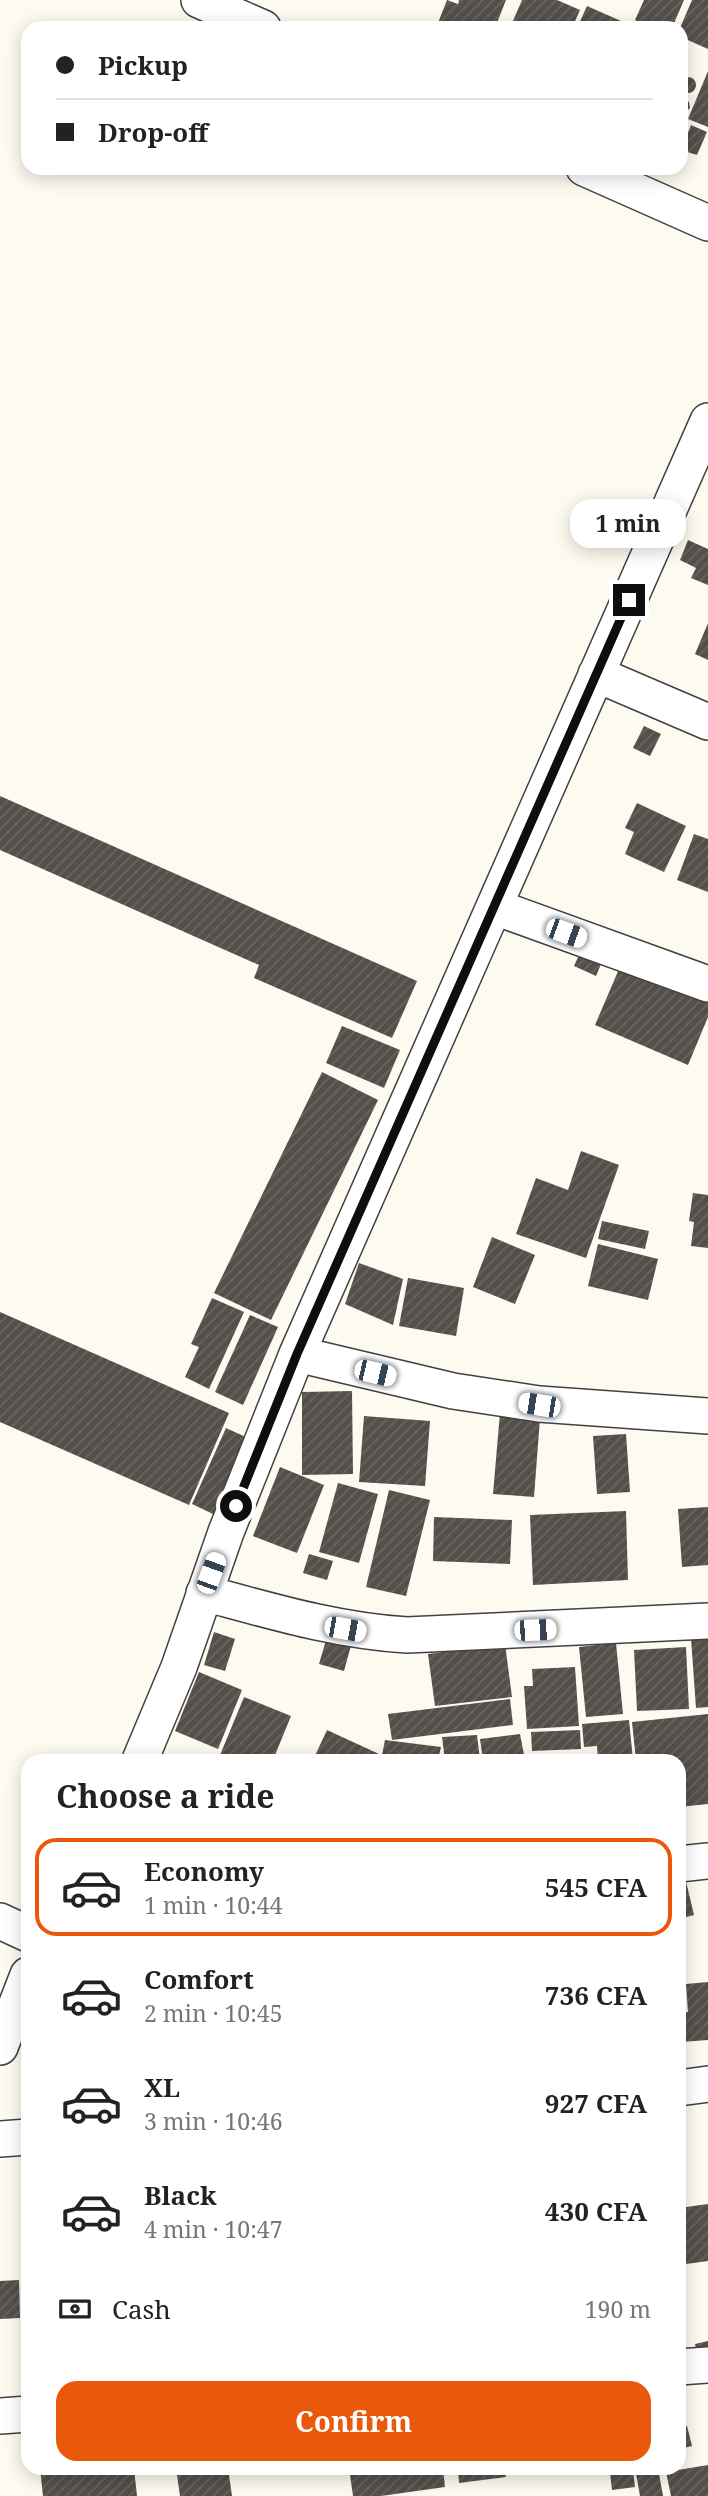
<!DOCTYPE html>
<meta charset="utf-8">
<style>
:root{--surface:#fff;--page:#f6f6f6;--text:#222;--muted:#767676;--line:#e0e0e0;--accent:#ea580c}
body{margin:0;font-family:"Noto Serif",serif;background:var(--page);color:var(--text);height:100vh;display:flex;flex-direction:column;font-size:26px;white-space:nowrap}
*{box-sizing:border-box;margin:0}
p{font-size:23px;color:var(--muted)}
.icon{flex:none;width:38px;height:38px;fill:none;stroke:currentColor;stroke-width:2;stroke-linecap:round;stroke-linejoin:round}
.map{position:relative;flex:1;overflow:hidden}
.sheet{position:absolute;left:21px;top:1754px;width:665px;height:721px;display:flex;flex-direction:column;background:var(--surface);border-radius:21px;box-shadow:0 4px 18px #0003}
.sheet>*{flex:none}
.top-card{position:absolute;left:21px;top:21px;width:667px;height:154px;border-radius:21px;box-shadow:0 4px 18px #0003;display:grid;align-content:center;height:154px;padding:0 35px;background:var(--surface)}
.end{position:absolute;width:32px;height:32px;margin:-16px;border:9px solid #0e0e0e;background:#fff;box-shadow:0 0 0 4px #fff}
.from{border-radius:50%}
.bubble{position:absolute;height:49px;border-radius:21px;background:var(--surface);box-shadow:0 4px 18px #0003;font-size:23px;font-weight:700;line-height:49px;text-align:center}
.car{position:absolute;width:21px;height:42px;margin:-21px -10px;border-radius:9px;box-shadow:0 0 5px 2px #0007;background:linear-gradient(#fff 24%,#345 0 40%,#fff 0 76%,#345 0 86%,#fff 0)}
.top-card b{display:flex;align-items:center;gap:24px;height:66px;font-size:26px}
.top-card b+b{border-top:2px solid var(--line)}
.top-card i{width:18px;height:18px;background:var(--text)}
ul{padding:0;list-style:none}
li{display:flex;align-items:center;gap:21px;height:98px;margin:0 14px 10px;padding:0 21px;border:4px solid transparent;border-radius:21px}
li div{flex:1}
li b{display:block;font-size:26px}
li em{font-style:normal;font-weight:700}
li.on{border-color:var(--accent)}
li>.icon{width:63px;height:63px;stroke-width:1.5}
h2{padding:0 35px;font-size:32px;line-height:84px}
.pay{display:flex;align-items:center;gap:18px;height:77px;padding:0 35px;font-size:26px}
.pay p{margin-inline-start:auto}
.button{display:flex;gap:14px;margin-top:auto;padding:14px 35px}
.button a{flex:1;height:80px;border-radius:21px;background:var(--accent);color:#fff;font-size:28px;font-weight:700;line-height:80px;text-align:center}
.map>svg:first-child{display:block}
.building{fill:url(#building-hatch)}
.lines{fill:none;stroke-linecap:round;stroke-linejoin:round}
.street-casing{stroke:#414141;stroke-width:38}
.street{stroke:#fff;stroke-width:35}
.route{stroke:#0e0e0e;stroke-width:9}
</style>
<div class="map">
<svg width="708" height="2496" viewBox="0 0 708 2496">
<defs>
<pattern id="building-hatch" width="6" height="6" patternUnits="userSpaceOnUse" patternTransform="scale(1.75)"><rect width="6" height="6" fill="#554f4b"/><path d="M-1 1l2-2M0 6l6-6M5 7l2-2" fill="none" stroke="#696461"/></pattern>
</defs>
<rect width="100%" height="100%" fill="#fdfaf0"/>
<path class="building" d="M447,0l11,4 1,-4h47l-11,28h-59z
M522,0h35l23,10 -8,18h-62z
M644,0h40l-12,28h-19l-18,-8z
M692,0h16v49l-27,-12 -1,-9z
M587,6l34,15 -4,7h-40z
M708,71v56l-20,-8z
M680 85a8 8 0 1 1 16 0a8 8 0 1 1-16 0Z
M681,96l8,6 1,6 -9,9z
M691,125l16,7 -10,23 -16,-5z
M688,540l20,9v36l-17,-7 5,-10 -16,-8z
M708,623v37l-13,-6z
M644,726l17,8 -11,22 -17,-8z
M0,796l417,185 -25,57 -138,-60 5,-13 -259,-115z
M637,803l49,23 -22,46 -39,-18 9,-22 -9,-4z
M694,834l14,5v53l-31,-12z
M590,931l21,9 -15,36 -22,-10z
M625,955l83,36v26l-20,48 -93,-40z
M342,1026l58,24 -16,38 -58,-25z
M322,1072l56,28 -107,220 -57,-27z
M581,1151l38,14 -33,93 -70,-24 20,-56 32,12z
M693,1193l15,2v53l-17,-2 3,-24 -5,-1z
M602,1221l47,10 -4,18 -47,-10z
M492,1237l43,18 -20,49 -42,-17z
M598,1244l60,15 -10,41 -60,-14z
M359,1263l44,16 -10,46 -48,-21z
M408,1278l56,10 -8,48 -57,-10z
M212,1298l32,14 -35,77 -24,-12 14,-30 -8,-3z
M0,1312l229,101 -40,92 -189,-83z
M250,1315l28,12 -35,78 -28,-13z
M502,1389l40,3 -8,105 -41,-3z
M352,1391l1,83 -51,1v-83z
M364,1416l66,5 -5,65 -66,-4z
M226,1428l22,10 -35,76 -21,-10z
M626,1434l4,58 -33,2 -4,-58z
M280,1467l44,18 -27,68 -44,-17z
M338,1483l40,11 -19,69 -40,-11z
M389,1490l41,10 -24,96 -40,-9z
M708,1507v58l-26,2 -4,-58z
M626,1511l2,69 -95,5 -3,-70z
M434,1517l78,3 -2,44 -77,-3z
M309,1554l24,7 -6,19 -24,-7z
M334,1613l24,7 -14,51 -25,-7z
M214,1632l21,7 -10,32 -21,-6z
M708,1637v70l-12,1 -5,-70z
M616,1643l7,71 -37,3 -7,-70z
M505,1644l7,53 -77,9 -7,-52z
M686,1647l3,62 -52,2 -3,-61z
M575,1667l4,59 -52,3 -3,-43h9l-1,-17z
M199,1672l43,18 -24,59 -43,-18z
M244,1697l47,19 -18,44h-55z
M510,1699l3,26 -121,15 -4,-26z
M708,1714v90l-29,3v-47h-43l-4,-38z
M629,1720l4,40h-35l-1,-14 -13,1 -2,-23z
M327,1730l52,24 -3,6h-63z
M580,1730l1,19 -49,2 -1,-19z
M520,1734l5,26h-42l-3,-21z
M477,1735l3,25h-35l-3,-23z
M385,1740l56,7 -3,13h-57z
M683,1869l11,46 -15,4v-49z
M708,1982v58l-27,2 -2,-29 9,-1 -2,-28z
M679,2169h4l3,31 -7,1z
M708,2204v57l-29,4v-57z
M19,2280l1,38 -20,1v-38z
M24,2281h4v50h-3z
M708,2341v18l-9,1 -4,-16z
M687,2426l5,20 -13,3v-21z
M708,2465v31h-37l-5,-24z
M40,2468h94l3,28h-94z
M176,2468h52l4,28h-52z
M349,2468h94l2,19 -64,9h-28z
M458,2468h47l1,9 -47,6z
M635,2468h23l5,28h-23z
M633,2470l2,17 -23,3 -2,-17z"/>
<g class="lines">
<defs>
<path id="street" d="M199,0l64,28
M584,168l124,55
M596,674l112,48
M495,907l213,77
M297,1354l156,37 86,13 169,12
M204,1593c67,18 133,38 203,42l301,-14
M140,1760l39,-93 47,-135 71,-178 411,-933
M679,1864l29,-3
M0,1921l28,13
M0,2047l28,-72
M679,2088l29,-4
M0,2139l28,-2
M679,2367l29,-2
M0,2416l28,-2"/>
</defs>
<use href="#street" class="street-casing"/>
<use href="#street" class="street"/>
</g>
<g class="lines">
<path class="route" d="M236,1506l61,-152 332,-754"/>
</g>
</svg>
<i class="end from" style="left:236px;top:1506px"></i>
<i class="end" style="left:629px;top:600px"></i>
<div class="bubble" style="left:570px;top:499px;width:116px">1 min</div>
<i class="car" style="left:566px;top:933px;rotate:110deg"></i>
<i class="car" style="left:375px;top:1373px;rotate:103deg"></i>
<i class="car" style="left:539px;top:1405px;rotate:279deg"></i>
<i class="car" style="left:211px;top:1573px;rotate:20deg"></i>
<i class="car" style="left:345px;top:1629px;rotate:100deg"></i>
<i class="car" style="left:535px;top:1630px;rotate:88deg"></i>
<div class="top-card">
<b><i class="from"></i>Pickup</b>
<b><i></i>Drop-off</b>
</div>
<section class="sheet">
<h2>Choose a ride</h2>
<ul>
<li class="on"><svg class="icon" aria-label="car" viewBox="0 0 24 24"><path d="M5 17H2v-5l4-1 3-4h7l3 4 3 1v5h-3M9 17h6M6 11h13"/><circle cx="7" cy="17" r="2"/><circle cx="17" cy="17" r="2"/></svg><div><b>Economy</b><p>1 min · 10:44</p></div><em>545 CFA</em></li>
<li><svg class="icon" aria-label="car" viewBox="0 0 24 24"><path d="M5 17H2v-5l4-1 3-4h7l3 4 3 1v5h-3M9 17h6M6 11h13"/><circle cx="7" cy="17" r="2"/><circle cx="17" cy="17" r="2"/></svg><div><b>Comfort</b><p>2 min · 10:45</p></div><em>736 CFA</em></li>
<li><svg class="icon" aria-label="car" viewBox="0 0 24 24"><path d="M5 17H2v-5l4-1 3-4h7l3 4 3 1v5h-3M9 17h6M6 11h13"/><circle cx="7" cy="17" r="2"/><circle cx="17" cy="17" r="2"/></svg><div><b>XL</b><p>3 min · 10:46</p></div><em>927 CFA</em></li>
<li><svg class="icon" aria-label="car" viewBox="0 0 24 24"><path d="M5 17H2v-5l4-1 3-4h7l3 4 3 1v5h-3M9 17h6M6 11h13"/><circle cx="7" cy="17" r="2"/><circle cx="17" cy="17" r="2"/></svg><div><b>Black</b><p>4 min · 10:47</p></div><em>430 CFA</em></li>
</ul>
<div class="pay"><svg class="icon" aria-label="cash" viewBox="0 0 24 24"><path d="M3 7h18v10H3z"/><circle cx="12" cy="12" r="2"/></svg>Cash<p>190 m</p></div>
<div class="button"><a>Confirm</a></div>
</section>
</div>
